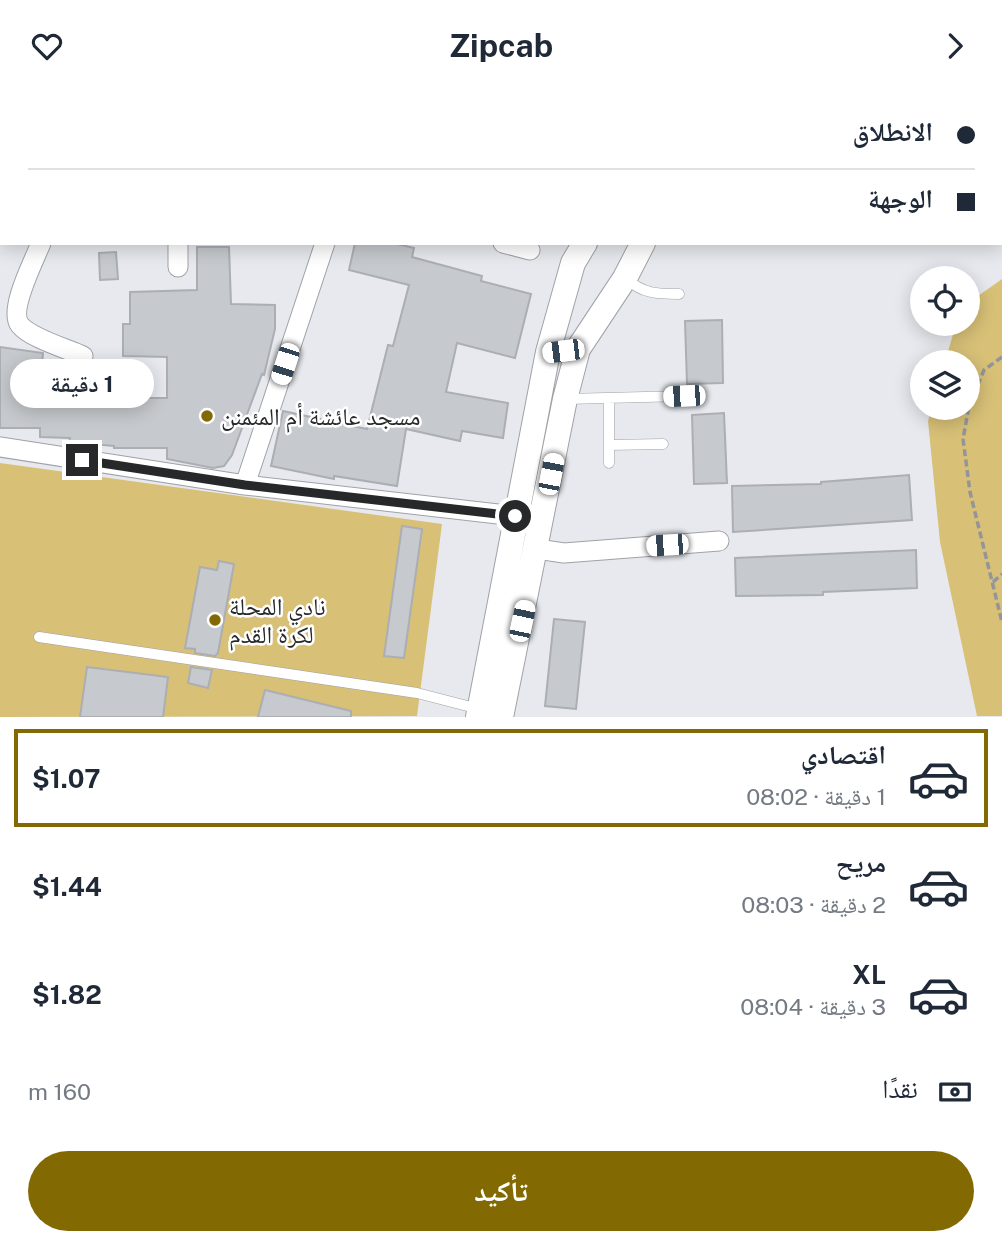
<!DOCTYPE html>
<html lang="ar">
<meta charset="utf-8">
<style>
:root{--surface:#fff;--page:#f6f6f7;--text:#1f2937;--muted:#747a83;--line:#e0e1e3;--accent:#836902}
body{margin:0;font-family:"Public Sans","Noto Naskh Arabic",sans-serif;background:var(--page);color:var(--text);direction:rtl;height:100vh;display:flex;flex-direction:column;font-size:26px;white-space:nowrap}
*{box-sizing:border-box;margin:0}
p{font-size:23px;color:var(--muted)}
.icon{flex:none;width:38px;height:38px;fill:none;stroke:currentColor;stroke-width:2;stroke-linecap:round;stroke-linejoin:round}
.map{position:relative;height:626px;overflow:hidden;direction:ltr}
.details{display:flex;flex-direction:column;background:var(--surface);flex:1}
.details>*{flex:none}
.banner{position:absolute;left:0px;top:0px;width:1003px;height:154px;box-shadow:0 4px 18px #0003;direction:rtl;display:grid;align-content:center;height:154px;padding:0 28px;background:var(--surface)}
.controls{position:absolute;left:910px;top:175px;display:grid;gap:14px}
.controls a{display:grid;place-items:center;width:70px;height:70px;border-radius:50%;background:var(--surface);box-shadow:0 4px 18px #0003;font-size:35px}
.end{position:absolute;width:32px;height:32px;margin:-16px;border:9px solid #272829;background:#fff;box-shadow:0 0 0 4px #fff}
.from{border-radius:50%}
.bubble{position:absolute;height:49px;border-radius:24px;background:var(--surface);box-shadow:0 4px 18px #0003;font-size:23px;font-weight:700;line-height:49px;text-align:center;direction:rtl}
.car{position:absolute;width:21px;height:42px;margin:-21px -10px;border-radius:9px;box-shadow:0 0 5px 2px #0007;background:linear-gradient(#fff 24%,#345 0 40%,#fff 0 76%,#345 0 86%,#fff 0)}
.banner b{display:flex;align-items:center;gap:24px;height:66px;font-size:26px}
.banner b+b{border-top:2px solid var(--line)}
.banner i{width:18px;height:18px;background:var(--text)}
ul{padding:12px 0 0;list-style:none}
li{display:flex;align-items:center;gap:21px;height:98px;margin:0 14px 10px;padding:0 14px;border:4px solid transparent;border-radius:0px}
li div{flex:1}
li b{display:block;font-size:26px}
li em{font-style:normal;font-weight:700}
li.selected{border-color:var(--accent)}
li>.icon{width:63px;height:63px;stroke-width:1.5}
.pay{display:flex;align-items:center;gap:18px;height:77px;padding:0 28px;font-size:26px}
.pay p{margin-inline-start:auto}
.primary-button{display:flex;gap:14px;margin-top:auto;padding:14px 28px}
.primary-button a{flex:1;height:80px;border-radius:42px;background:var(--accent);color:#fff;font-size:28px;font-weight:700;line-height:80px;text-align:center}
header{display:flex;justify-content:space-between;align-items:center;height:91px;padding:0 28px;background:var(--surface);font-size:32px;font-weight:700}
.map>svg:first-child{display:block}
.green{fill:#d8c077}
.building{fill:#c6c9cd;stroke:#abaeb2;stroke-width:2}
.lines{fill:none;stroke-linecap:round;stroke-linejoin:round}
.service-casing{stroke:#9fa2a6;stroke-width:11}
.minor-casing{stroke:#9fa2a6;stroke-width:21}
.tertiary-casing{stroke:#9fa2a6;stroke-width:26}
.path{stroke:#939598;stroke-width:3.5;stroke-dasharray:7 3.5;stroke-linecap:butt}
.service{stroke:#fff;stroke-width:10}
.minor{stroke:#fff;stroke-width:19}
.tertiary{stroke:#fff;stroke-width:24}
.route{stroke:#272829;stroke-width:9}
.poi-dot{fill:#836902;stroke:#fff;stroke-width:2.5}
.labels{text-anchor:middle;dominant-baseline:central;stroke-width:5;stroke-linejoin:round;paint-order:stroke}
.poi-label{font-size:24px;fill:#272829;stroke:#fff;text-anchor:start}
</style>
<header><svg class="icon" aria-label="forward" viewBox="0 0 24 24"><path d="M9 5l7 7-7 7"/></svg>Zipcab<svg class="icon" aria-label="heart" viewBox="0 0 24 24"><path d="M12 20l-8-8c-3-5 5-10 8-4 3-6 11-1 8 4z"/></svg></header>
<div class="map">
<svg width="1002" height="626" viewBox="0 0 1002 626">
<rect width="100%" height="100%" fill="#e7e9ee"/>
<path class="green" d="M1002,188v437h-25l-37,-174 -12,-121 4,-13h36v-46h-23l11,-38h12v-21z
M0,372l442,61 -25,192 -417,1z"/>
<path class="building" d="M355,152h38l21,5 -2,9 70,19 -1,5 50,13 -16,64 -58,-15 -11,49 62,11 -5,35 -41,-7 -2,10 -54,-12 -9,57 -63,-10v3l-63,-13 12,-55 84,18 21,-84 5,1 16,-61 -60,-15z
M197,156h32l2,57 44,1v24l-11,46 -2,-1 -30,81 -8,11 -11,2 -46,-9v-11h-53v-2l-45,-4 1,-4 -30,-1v-9h-40v-81l43,6 -2,24 23,2 -1,3 38,1v15h66v-41l-44,-1v-32h7v-32l67,-2z
M116,161l2,27 -18,1 -1,-27z
M722,229l1,63 -36,1 -2,-63z
M724,322l3,70 -33,1 -2,-69z
M909,384l3,45 -179,12 -1,-46 89,-2v-2z
M402,435l20,3 -18,129 -20,-2z
M916,459l1,38 -94,4v3l-87,1 -1,-38z
M219,470l15,3 -16,89 -3,3 -20,-3v-4l-10,-1 15,-81 17,3z
M554,528l31,3 -9,87 -31,-3z
M87,576l81,10 -5,40h-83z
M191,576l21,3 -4,18 -20,-5z
M265,599l86,21v6h-93z"/>
<g class="lines">
<defs>
<path id="service" d="M744,0v2
M794,0v2
M926,0v2
M827,2l2,-2
M626,187c16,16 32,16 53,16
M609,307v65
M566,308l118,-3
M609,354l54,-1
M39,546l378,56 62,16"/>
<path id="minor" d="M119,2v-2
M180,2v-2
M370,2l1,-2
M0,21l2,1
M0,115h2
M41,152c-7,18 -33,67 -21,82 10,13 48,24 63,31
M503,152l27,7
M178,176v-24
M0,356l245,38 270,31
M245,394l80,-242
M537,458l27,4 155,-12"/>
<path id="tertiary" d="M682,2l1,-2
M478,626l70,-365 25,-89 12,-20
M501,626l64,-318 13,-50 47,-71 18,-35"/>
</defs>
<use href="#service" class="service-casing"/>
<use href="#minor" class="minor-casing"/>
<use href="#tertiary" class="tertiary-casing"/>
<path class="path" d="M1002,266l-18,13 -15,36 -6,33 7,53 32,130
M993,491l9,-8"/>
<use href="#service" class="service"/>
<use href="#minor" class="minor"/>
<use href="#tertiary" class="tertiary"/>
</g>
<g class="lines">
<path class="route" d="M82,369l163,25 270,31"/>
</g>
<g class="poi-dot">
<circle cx="207" cy="325" r="7"/>
<circle cx="215" cy="529" r="7"/>
</g>
<g class="labels">
<g class="poi-label">
<text x="221" y="325">مسجد عائشة أم المئمنن</text>
<text x="229" y="515">نادي المحلة<tspan x="229" dy="28">لكرة القدم</tspan></text>
</g>
</g>
</svg>
<div class="controls">
<a><svg class="icon" aria-label="locate" viewBox="0 0 24 24"><circle cx="12" cy="12" r="6"/><path d="M12 2v4M12 18v4M2 12h4M18 12h4"/></svg></a>
<a><svg class="icon" aria-label="layers" viewBox="0 0 24 24"><path d="M12 4l9 5-9 5-9-5zM3 14l9 5 9-5"/></svg></a>
</div>
<i class="end from" style="left:515px;top:425px"></i>
<i class="end" style="left:82px;top:369px"></i>
<div class="bubble" style="left:10px;top:268px;width:144px">1 دقيقة</div>
<i class="car" style="left:563px;top:260px;rotate:263deg"></i>
<i class="car" style="left:285px;top:273px;rotate:198deg"></i>
<i class="car" style="left:684px;top:305px;rotate:268deg"></i>
<i class="car" style="left:551px;top:383px;rotate:11deg"></i>
<i class="car" style="left:667px;top:454px;rotate:266deg"></i>
<i class="car" style="left:522px;top:530px;rotate:12deg"></i>
<div class="banner">
<b><i class="from"></i>الانطلاق</b>
<b><i></i>الوجهة</b>
</div>
</div>
<section class="details">
<ul>
<li class="selected"><svg class="icon" aria-label="car" viewBox="0 0 24 24"><path d="M5 17H2v-5l4-1 3-4h7l3 4 3 1v5h-3M9 17h6M6 11h13"/><circle cx="7" cy="17" r="2"/><circle cx="17" cy="17" r="2"/></svg><div><b>اقتصادي</b><p>1 دقيقة · 08:02</p></div><em>$1.07</em></li>
<li><svg class="icon" aria-label="car" viewBox="0 0 24 24"><path d="M5 17H2v-5l4-1 3-4h7l3 4 3 1v5h-3M9 17h6M6 11h13"/><circle cx="7" cy="17" r="2"/><circle cx="17" cy="17" r="2"/></svg><div><b>مريح</b><p>2 دقيقة · 08:03</p></div><em>$1.44</em></li>
<li><svg class="icon" aria-label="car" viewBox="0 0 24 24"><path d="M5 17H2v-5l4-1 3-4h7l3 4 3 1v5h-3M9 17h6M6 11h13"/><circle cx="7" cy="17" r="2"/><circle cx="17" cy="17" r="2"/></svg><div><b>XL</b><p>3 دقيقة · 08:04</p></div><em>$1.82</em></li>
</ul>
<div class="pay"><svg class="icon" aria-label="cash" viewBox="0 0 24 24"><path d="M3 7h18v10H3z"/><circle cx="12" cy="12" r="2"/></svg>نقدًا<p>160 m</p></div>
<div class="primary-button"><a>تأكيد</a></div>
</section>
